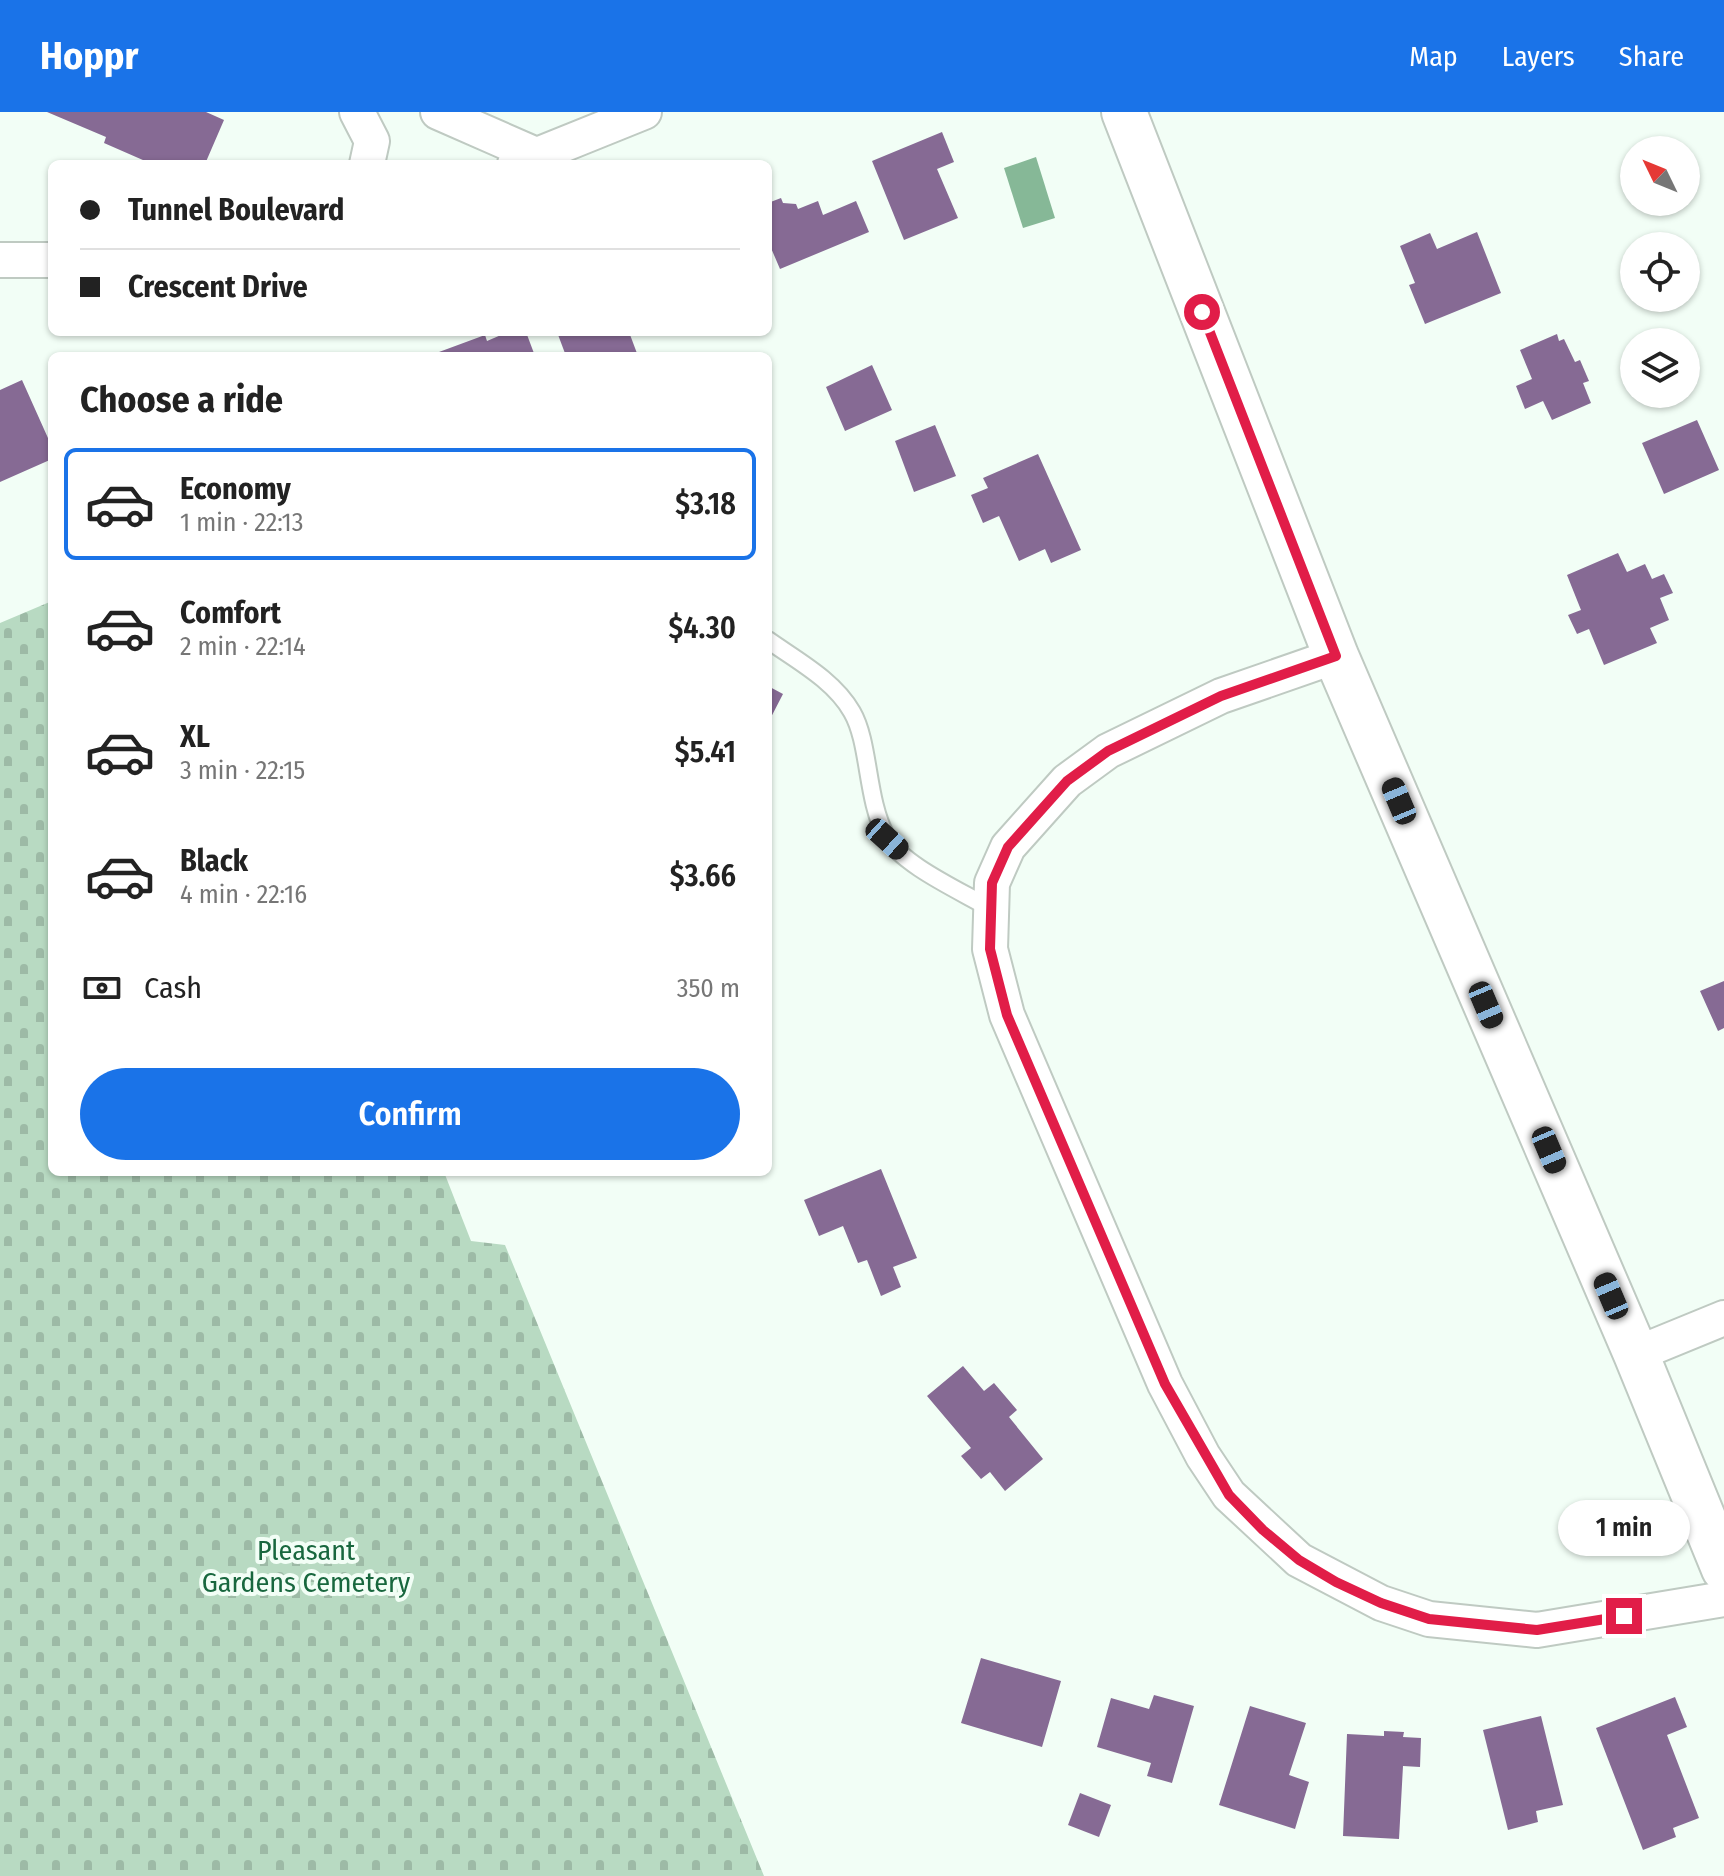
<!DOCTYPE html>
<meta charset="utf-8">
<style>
:root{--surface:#fff;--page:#f6f6f6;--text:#222;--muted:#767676;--line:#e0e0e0;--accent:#1a73e8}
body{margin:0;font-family:"Fira Sans Condensed",sans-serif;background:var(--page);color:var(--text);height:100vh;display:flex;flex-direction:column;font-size:30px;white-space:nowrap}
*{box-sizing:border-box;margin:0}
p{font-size:26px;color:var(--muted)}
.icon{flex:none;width:44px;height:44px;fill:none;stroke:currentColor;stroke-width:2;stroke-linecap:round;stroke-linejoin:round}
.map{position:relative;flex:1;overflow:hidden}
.drawer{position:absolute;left:48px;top:240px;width:724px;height:824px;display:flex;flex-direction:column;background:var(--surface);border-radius:12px;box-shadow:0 2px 6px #0004}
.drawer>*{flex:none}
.banner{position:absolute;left:48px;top:48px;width:724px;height:176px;border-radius:12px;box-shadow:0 2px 6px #0004;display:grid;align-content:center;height:176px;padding:0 32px;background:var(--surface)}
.needle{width:52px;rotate:313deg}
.controls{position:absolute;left:1620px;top:24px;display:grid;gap:16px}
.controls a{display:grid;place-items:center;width:80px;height:80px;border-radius:50%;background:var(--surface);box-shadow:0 2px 6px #0004;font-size:40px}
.end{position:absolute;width:36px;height:36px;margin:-18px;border:10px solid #e11d48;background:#fff;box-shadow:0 0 0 4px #fff}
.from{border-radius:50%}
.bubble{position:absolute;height:56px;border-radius:28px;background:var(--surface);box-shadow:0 2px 6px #0004;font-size:26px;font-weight:600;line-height:56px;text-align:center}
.car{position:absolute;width:24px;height:48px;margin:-24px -12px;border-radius:10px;box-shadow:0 0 6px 2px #0007;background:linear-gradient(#222 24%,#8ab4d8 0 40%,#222 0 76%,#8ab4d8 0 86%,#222 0)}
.banner b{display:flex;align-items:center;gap:28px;height:76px;font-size:30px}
.banner b+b{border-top:2px solid var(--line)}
.banner i{width:20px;height:20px;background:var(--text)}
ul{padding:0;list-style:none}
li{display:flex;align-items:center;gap:24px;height:112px;margin:0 16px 12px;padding:0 16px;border:4px solid transparent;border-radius:12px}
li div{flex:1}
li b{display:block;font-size:30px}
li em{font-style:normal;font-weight:600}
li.active{border-color:var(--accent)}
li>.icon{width:72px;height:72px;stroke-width:1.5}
h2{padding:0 32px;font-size:36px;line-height:96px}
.pay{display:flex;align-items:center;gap:20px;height:88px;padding:0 32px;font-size:30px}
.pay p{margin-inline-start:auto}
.primary-button{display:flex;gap:16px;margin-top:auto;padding:16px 32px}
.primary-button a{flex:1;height:92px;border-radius:48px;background:var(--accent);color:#fff;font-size:32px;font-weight:600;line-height:92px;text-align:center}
header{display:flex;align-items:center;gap:48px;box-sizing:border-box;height:112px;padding:0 40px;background:var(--accent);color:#fff}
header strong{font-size:38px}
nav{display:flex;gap:44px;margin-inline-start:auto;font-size:28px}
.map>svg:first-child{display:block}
.cemetery{fill:url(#cemetery-stones)}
.water{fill:#86b897}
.building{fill:#866a94}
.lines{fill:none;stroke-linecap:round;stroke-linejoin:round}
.lane-casing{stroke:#bfcac2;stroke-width:20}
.street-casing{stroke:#bfcac2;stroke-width:38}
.secondary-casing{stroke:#bfcac2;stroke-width:48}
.lane{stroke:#fff;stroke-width:16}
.street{stroke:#fff;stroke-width:34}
.secondary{stroke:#fff;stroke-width:44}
.route{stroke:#e11d48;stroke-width:10}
.labels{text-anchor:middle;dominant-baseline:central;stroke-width:8;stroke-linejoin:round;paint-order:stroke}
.park-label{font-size:28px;fill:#18673e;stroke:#f2fef6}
</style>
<header>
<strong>Hoppr</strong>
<nav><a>Map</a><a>Layers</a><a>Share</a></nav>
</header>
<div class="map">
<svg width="1724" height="1764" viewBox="0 0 1724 1764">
<defs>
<pattern id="cemetery-stones" width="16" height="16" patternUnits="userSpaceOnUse" patternTransform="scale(2)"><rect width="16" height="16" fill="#b8dac2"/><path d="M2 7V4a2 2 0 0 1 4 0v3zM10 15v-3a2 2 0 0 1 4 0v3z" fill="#9dbaa6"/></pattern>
</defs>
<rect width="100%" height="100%" fill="#f2fef6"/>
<path class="cemetery" d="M52,489v571h392l27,69 34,4 259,631h-764v-1253z"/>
<path class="water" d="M1036,45l19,61 -32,10 -19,-60z"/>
<path class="building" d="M47,0h159l18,8 -19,44h-53l-48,-21 2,-6z
M942,20l12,30 -17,7 21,49 -54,22 -32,-79z
M781,86l2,5 13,1 2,5 20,-8 5,14 33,-14 13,31 -89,37 -12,-28v-38z
M1477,120l24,61 -76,31 -16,-39 6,-2 -15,-37 30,-13 7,16z
M508,220h18l9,24h-94l-2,-4 46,-17 2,6z
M557,220h72l9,24h-72z
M1557,222l2,7 5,-2 11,23 5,-2 9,21 -6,2 8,20 -39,17 -9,-19 -18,8 -9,-23 16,-7 -12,-29z
M872,253l20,45 -47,21 -19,-44z
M22,268l30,67v12l-52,23v-92z
M1697,308l22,50 -55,24 -22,-51z
M935,313l21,51 -42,16 -19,-51z
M1038,342l43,96 -30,13 -6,-14 -26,12 -20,-45 -16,7 -12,-28 17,-7 -5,-10z
M1618,441l9,19 18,-8 7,15 12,-5 9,19 -13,5 9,22 -19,8 7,15 -53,22 -15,-36 -12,5 -9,-19 13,-5 -14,-35z
M768,574l15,8 -15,29z
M1724,869v47l-6,3 -18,-40z
M881,1057l36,89 -24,9 8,20 -20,9 -14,-36 -9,3 -15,-37 -24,10 -15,-36z
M963,1254l21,25 10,-8 23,27 -8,7 34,42 -38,32 -15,-19 -9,7 -20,-23 10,-8 -44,-52z
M981,1546l80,23 -19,66 -81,-24z
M1154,1583l40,11 -22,77 -25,-7 4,-13 -54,-16 14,-49 38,11z
M1675,1585l12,30 -20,8 32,83 -26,10 3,9 -33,13 -47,-122z
M1250,1594l56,17 -17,52 20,7 -14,47 -76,-24z
M1541,1604l22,89 -27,6 2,11 -30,8 -25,-100z
M1384,1619l20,1 -1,5 18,1 -1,29 -17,-1 -4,73 -56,-3 4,-102 37,2z
M1080,1681l31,12 -12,32 -31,-12z"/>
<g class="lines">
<defs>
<path id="lane" d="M768,528c28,20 66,40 84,72 18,31 14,87 34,124 15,29 77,56 105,73"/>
<path id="street" d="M357,0l15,29 -5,23
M438,0l98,43
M515,52l129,-52
M0,148h52
M1336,544l-115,40 -113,55 -41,30 -59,66 -16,36 -2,66 17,66 158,369 38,72 26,39 70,65 82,43 48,16 108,11 187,-31
M1636,1242l88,-36"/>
<path id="secondary" d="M1124,0l212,544 300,698 88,215"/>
</defs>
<use href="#lane" class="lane-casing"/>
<use href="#street" class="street-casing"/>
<use href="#secondary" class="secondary-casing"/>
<use href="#lane" class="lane"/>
<use href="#street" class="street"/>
<use href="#secondary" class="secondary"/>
</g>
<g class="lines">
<path class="route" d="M1202,200l134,344 -115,40 -113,55 -41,30 -59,66 -16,36 -2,66 17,66 158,369 64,111 34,35 36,30 37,22 45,21 48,16 108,11 87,-14"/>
</g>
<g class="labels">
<g class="park-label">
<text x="306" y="1438">Pleasant<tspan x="306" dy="32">Gardens Cemetery</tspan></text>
</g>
</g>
</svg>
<div class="controls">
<a><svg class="needle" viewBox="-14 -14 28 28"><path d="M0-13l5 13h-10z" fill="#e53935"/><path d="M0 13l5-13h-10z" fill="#767676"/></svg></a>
<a><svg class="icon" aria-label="locate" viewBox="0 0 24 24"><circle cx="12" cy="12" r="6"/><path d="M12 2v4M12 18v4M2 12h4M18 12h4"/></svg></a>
<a><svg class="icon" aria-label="layers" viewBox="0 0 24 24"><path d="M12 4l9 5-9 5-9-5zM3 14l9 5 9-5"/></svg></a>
</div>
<i class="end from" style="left:1202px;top:200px"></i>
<i class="end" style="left:1624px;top:1504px"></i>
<div class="bubble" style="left:1558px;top:1388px;width:132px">1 min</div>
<i class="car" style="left:1399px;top:689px;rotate:337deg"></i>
<i class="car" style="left:887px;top:727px;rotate:132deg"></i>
<i class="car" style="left:1486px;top:893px;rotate:157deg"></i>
<i class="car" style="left:1549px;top:1038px;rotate:157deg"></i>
<i class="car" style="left:1611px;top:1184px;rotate:337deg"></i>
<div class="banner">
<b><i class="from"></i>Tunnel Boulevard</b>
<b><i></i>Crescent Drive</b>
</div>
<section class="drawer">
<h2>Choose a ride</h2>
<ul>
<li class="active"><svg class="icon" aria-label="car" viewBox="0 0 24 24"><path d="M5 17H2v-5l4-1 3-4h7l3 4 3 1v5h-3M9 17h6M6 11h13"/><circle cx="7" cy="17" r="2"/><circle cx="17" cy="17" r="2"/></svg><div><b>Economy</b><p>1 min · 22:13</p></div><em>$3.18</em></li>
<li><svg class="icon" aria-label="car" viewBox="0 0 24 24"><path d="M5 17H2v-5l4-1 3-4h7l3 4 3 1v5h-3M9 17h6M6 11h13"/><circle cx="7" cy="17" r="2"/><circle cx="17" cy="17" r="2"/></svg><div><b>Comfort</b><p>2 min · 22:14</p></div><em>$4.30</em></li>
<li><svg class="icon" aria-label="car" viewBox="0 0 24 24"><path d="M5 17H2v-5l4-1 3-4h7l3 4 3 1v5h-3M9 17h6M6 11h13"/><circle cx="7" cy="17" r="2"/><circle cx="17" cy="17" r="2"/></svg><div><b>XL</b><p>3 min · 22:15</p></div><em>$5.41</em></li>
<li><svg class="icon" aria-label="car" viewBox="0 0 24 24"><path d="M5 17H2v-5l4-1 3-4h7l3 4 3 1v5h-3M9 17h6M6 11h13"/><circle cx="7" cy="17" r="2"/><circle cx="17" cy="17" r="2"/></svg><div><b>Black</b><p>4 min · 22:16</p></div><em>$3.66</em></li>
</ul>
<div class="pay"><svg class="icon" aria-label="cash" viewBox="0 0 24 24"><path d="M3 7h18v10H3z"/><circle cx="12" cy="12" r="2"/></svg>Cash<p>350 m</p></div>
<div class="primary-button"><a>Confirm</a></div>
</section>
</div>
